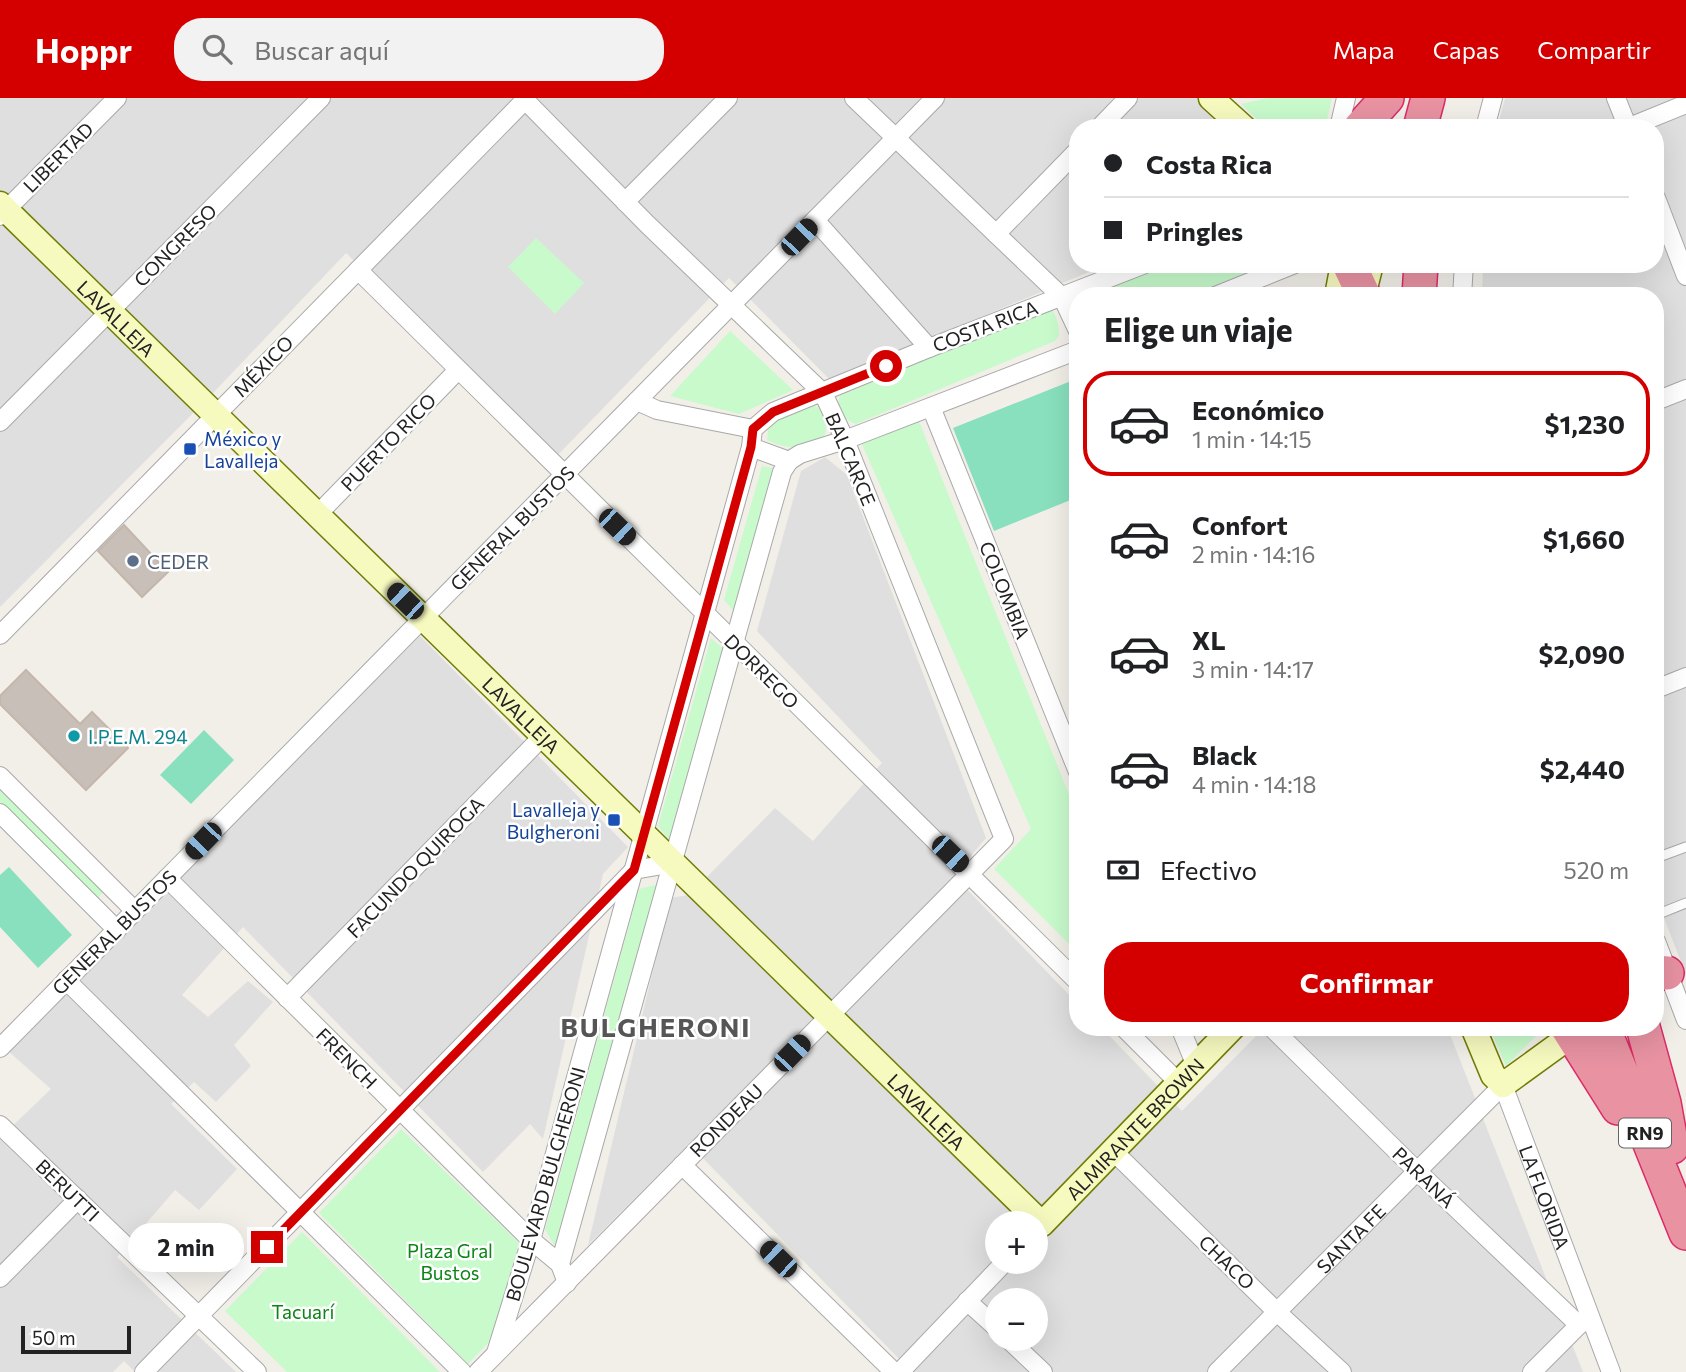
<!DOCTYPE html>
<html lang="es">
<meta charset="utf-8">
<style>
:root{--surface:#fff;--page:#f2f2f2;--text:#202124;--muted:#757577;--line:#e0e0e0;--accent:#d40000}
body{margin:0;font-family:Commissioner,sans-serif;background:var(--page);color:var(--text);height:100vh;display:flex;flex-direction:column;font-size:26px;white-space:nowrap}
*{box-sizing:border-box;margin:0}
p{font-size:23px;color:var(--muted)}
.icon{flex:none;width:38px;height:38px;fill:none;stroke:currentColor;stroke-width:2;stroke-linecap:round;stroke-linejoin:round}
.map{position:relative;flex:1;overflow:hidden}
.sheet{position:absolute;left:1069px;top:189px;width:595px;height:749px;display:flex;flex-direction:column;background:var(--surface);border-radius:28px;box-shadow:0 7px 28px #0002}
.sheet>*{flex:none}
.guide{position:absolute;left:1069px;top:21px;width:595px;height:154px;border-radius:28px;box-shadow:0 7px 28px #0002;display:grid;align-content:center;height:154px;padding:0 35px;background:var(--surface)}
.tools{position:absolute;left:985px;top:1113px;display:grid;gap:14px}
.tools a{display:grid;place-items:center;width:63px;height:63px;border-radius:50%;background:var(--surface);box-shadow:0 7px 28px #0002;font-size:35px}
.scale{position:absolute;left:21px;bottom:18px;width:110px;box-sizing:border-box;padding-left:7px;border:4px solid #222;border-top:0;font-size:19px;line-height:24px;white-space:nowrap;color:#222;-webkit-text-stroke:5px #fff;paint-order:stroke}
.end{position:absolute;width:32px;height:32px;margin:-16px;border:9px solid #d40000;background:#fff;box-shadow:0 0 0 4px #fff}
.from{border-radius:50%}
.bubble{position:absolute;height:49px;border-radius:24px;background:var(--surface);box-shadow:0 7px 28px #0002;font-size:23px;font-weight:700;line-height:49px;text-align:center}
.car{position:absolute;width:21px;height:42px;margin:-21px -10px;border-radius:9px;box-shadow:0 0 5px 2px #0007;background:linear-gradient(#222 24%,#8ab4d8 0 40%,#222 0 76%,#8ab4d8 0 86%,#222 0)}
.guide b{display:flex;align-items:center;gap:24px;height:66px;font-size:26px}
.guide b+b{border-top:2px solid var(--line)}
.guide i{width:18px;height:18px;background:var(--text)}
ul{padding:0;list-style:none}
li{display:flex;align-items:center;gap:21px;height:105px;margin:0 14px 10px;padding:0 21px;border:4px solid transparent;border-radius:28px}
li div{flex:1}
li b{display:block;font-size:26px}
li em{font-style:normal;font-weight:700}
li.selected{border-color:var(--accent)}
li>.icon{width:63px;height:63px;stroke-width:1.5}
h2{padding:0 35px;font-size:32px;line-height:84px}
.pay{display:flex;align-items:center;gap:18px;height:77px;padding:0 35px;font-size:26px}
.pay p{margin-inline-start:auto}
.primary-button{display:flex;gap:14px;margin-top:auto;padding:14px 35px}
.primary-button a{flex:1;height:80px;border-radius:28px;background:var(--accent);color:#fff;font-size:28px;font-weight:700;line-height:80px;text-align:center}
header{display:flex;align-items:center;gap:42px;box-sizing:border-box;height:98px;padding:0 35px;background:var(--accent);color:#fff}
header strong{font-size:33px}
nav{display:flex;gap:38px;margin-inline-start:auto;font-size:24px}
.search{width:490px;height:63px;background:var(--page);display:flex;align-items:center;gap:18px;box-sizing:border-box;padding:0 24px;border-radius:28px;color:var(--muted);font-size:26px}
.map>svg:first-child{display:block}
.residential{fill:#e0dfdf;fill-rule:evenodd}
.park{fill:#c8facc}
.pitch{fill:#88e0be}
.building{fill:#c7bfb8;stroke:#c4b6ab;stroke-width:2}
.lines{fill:none;stroke-linecap:round;stroke-linejoin:round}
.lane-casing{stroke:#a9a9a9;stroke-width:11}
.street-casing{stroke:#a9a9a9;stroke-width:20}
.secondary-casing{stroke:#707d05;stroke-width:27}
.highway-casing{stroke:#dc2a67;stroke-width:36}
.lane{stroke:#fff;stroke-width:9}
.street{stroke:#fff;stroke-width:18}
.secondary{stroke:#f7fabf;stroke-width:24}
.highway{stroke:#e892a2;stroke-width:33}
.route{stroke:#d40000;stroke-width:9}
.transit-dot{fill:#1a4fb4;stroke:#fff;stroke-width:2.5}
.service-dot{fill:#5c6f8a;stroke:#fff;stroke-width:2.5}
.culture-dot{fill:#0f9aa8;stroke:#fff;stroke-width:2.5}
.labels{text-anchor:middle;dominant-baseline:central;stroke-width:5;stroke-linejoin:round;paint-order:stroke}
.shield{fill:#fff;stroke:#646464;stroke-width:2}
.shield-label{font-size:18px;font-weight:bold;fill:#222}
.street-label{font-size:19px;fill:#222;stroke:#fff}
.transit-label{font-size:19px;fill:#164399;stroke:#fff;text-anchor:start}
.service-label{font-size:19px;fill:#4e5e75;stroke:#fff;text-anchor:start}
.culture-label{font-size:19px;fill:#0d838f;stroke:#fff;text-anchor:start}
.park-label{font-size:19px;fill:#0c8416;stroke:#fff}
.district-label{font-size:26px;font-weight:bold;letter-spacing:2px;fill:#555;stroke:#fff}
</style>
<header>
<strong>Hoppr</strong>
<div class="search"><svg class="icon" aria-label="search" viewBox="0 0 24 24"><circle cx="10" cy="10" r="6"/><path d="M15 15l6 6"/></svg>Buscar aquí</div>
<nav><a>Mapa</a><a>Capas</a><a>Compartir</a></nav>
</header>
<div class="map">
<svg width="1686" height="1274" viewBox="0 0 1686 1274">
<rect width="100%" height="100%" fill="#f2efe9"/>
<path class="residential" d="M0,0h1198l31,30h-151v136h30l-278,116 -101,-102 -175,181 -208,-206 -131,138 -215,216z
M1505,0h181v877l-30,-78v-601h-174l1,-32h173v-136h-159z
M825,359l22,18 139,363 -32,38 124,128v23h23l81,84 83,-84h182l136,345h-676l2,-3 -220,-225 -101,101 82,-347 19,-3 86,-87 38,33 69,-78 -125,-132 44,-160zM998,1125h38v39h-38zM998,1202h38v39h-38z
M419,537l209,212 -25,27 -60,265 -13,-15 -47,48 -240,-245 -61,68 26,22 40,-36 25,21 -39,43 17,21 -35,36 -22,-20 -23,22 66,65 -38,41 -24,-20 -58,67 119,115h-101l-11,-11 -11,11h-113v-234l51,-49 -44,-39z"/>
<path class="park" d="M1267,0h65l-7,30h-59l-25,-24z
M536,140l48,45 -29,31 -47,-47z
M1165,166h103l-80,32h-96l2,-5z
M1048,207c9,10 11,18 11,31l-4,5 -199,83c-17,-6 -22,-18 -14,-33z
M730,233l63,59 -54,24 -69,-18z
M813,308l8,2c5,11 7,17 3,29 -25,10 -31,15 -57,3l1,-10 5,-8z
M918,321l160,398v136l-84,-84 37,-40 -170,-387z
M762,368l12,2 -38,146 -12,-14z
M711,540l15,13 -55,191 -13,-16z
M0,692l104,101 -6,7 -98,-96z
M659,786l-103,364 -11,-18 94,-341z
M1489,929h56l-39,39z
M401,1031l118,114 -26,95 -25,26 -149,-151z
M302,1134l138,140h-153l-62,-61z"/>
<path class="pitch" d="M1076,281l2,6v112l-84,34 -41,-103z
M204,632l30,30 -43,44 -31,-29z
M9,769l63,68 -34,33 -38,-41v-52z"/>
<path class="building" d="M124,427l44,47 -26,25 -44,-46z
M26,572l54,54 12,-12 36,36 -42,42 -86,-86v-8z"/>
<g class="lines">
<defs>
<path id="lane" d="M1656,760l30,-11
M1656,817l30,-12"/>
<g id="street">
<path d="M854,0l208,199 16,34"/>
<path d="M1616,0l12,30"/>
<path d="M1099,30l29,-30"/>
<path d="M1339,30l7,-30"/>
<path d="M1485,30l8,-30"/>
<path d="M1627,30l59,-24"/>
<path d="M1656,100l30,78"/>
<path d="M625,104l103,-104"/>
<path d="M0,118l117,-118"/>
<path d="M815,122l114,128"/>
<path d="M996,136l82,-84"/>
<path d="M358,172l720,712"/>
<path d="M1215,198l80,-32"/>
<path d="M1462,198l2,-32"/>
<path d="M1078,252l-233,90 -45,14 -11,7 -38,-14 2,-18 20,-17 156,-64 216,-84"/>
<path d="M637,303l20,9 96,19"/>
<path d="M1656,303l30,-12"/>
<path d="M931,309l147,365"/>
<path d="M0,324l321,-324"/>
<path d="M317,417l141,-145"/>
<path d="M0,537l527,-537"/>
<path d="M1656,591l30,-12"/>
<path d="M0,678l135,135"/>
<path d="M0,715l117,117"/>
<path d="M167,780l364,362 29,24"/>
<path d="M1656,843l30,79"/>
<path d="M66,882l396,392"/>
<path d="M287,900l256,-262"/>
<path d="M1123,929l56,56"/>
<path d="M1180,929l16,39"/>
<path d="M1271,929l147,145 161,153"/>
<path d="M0,950l935,-950"/>
<path d="M0,1027l257,247"/>
<path d="M1113,1053l164,161 65,60"/>
<path d="M682,1067l212,207"/>
<path d="M0,1180l78,-79"/>
<path d="M567,1185l-7,-19 222,-792 7,-11"/>
<path d="M967,1203l31,28"/>
<path d="M1008,1241l35,33"/>
<path d="M496,1255l35,-113 220,-793"/>
<path d="M144,1274l490,-502 40,-7"/>
<path d="M478,1274l526,-533 -159,-399 -22,-47 -176,-169 -124,-126"/>
<path d="M900,1274l105,-110"/>
<path id="s1" d="M1217,1274l286,-287 108,287"/>
<path d="M1532,1274l55,-55"/>
</g>
<g id="secondary">
<path d="M1211,0l33,30"/>
<path id="s2" d="M0,106l1042,1020 191,-197"/>
<path d="M1337,198l6,-32"/>
<path d="M1363,198l8,-32"/>
<path d="M1473,929l20,48 10,10"/>
<path d="M1503,987l62,-45 23,-3"/>
</g>
<path id="highway" d="M1360,30l27,-30
M1420,30l8,-30
M1349,166l15,32
M1419,198l2,-32
M1656,874l11,1
M1567,929l51,81
M1603,929l83,206
M1643,929l21,76 8,44"/>
</defs>
<use href="#lane" class="lane-casing"/>
<use href="#street" class="street-casing"/>
<use href="#secondary" class="secondary-casing"/>
<use href="#highway" class="highway-casing"/>
<use href="#lane" class="lane"/>
<use href="#street" class="street"/>
<use href="#secondary" class="secondary"/>
<use href="#highway" class="highway"/>
</g>
<g class="lines">
<path class="route" d="M267,1149l367,-377 117,-423 2,-18 20,-17 113,-46"/>
</g>
<g class="transit-dot">
<rect x="183" y="344" width="14" height="14" rx="3.5"/>
<rect x="607" y="715" width="14" height="14" rx="3.5"/>
</g>
<circle class="service-dot" cx="133" cy="463" r="7"/>
<circle class="culture-dot" cx="74" cy="638" r="7"/>
<g class="labels">
<rect class="shield" x="1619" y="1020.5" width="52" height="29" rx="5"/>
<g class="shield-label">
<text x="1645" y="1035">RN9</text>
</g>
<g class="street-label">
<text transform="translate(58 59) rotate(-45)">LIBERTAD</text>
<text transform="translate(175 147) rotate(-45)">CONGRESO</text>
<text stroke="none"><textPath href="#s2" startOffset="163">LAVALLEJA</textPath></text>
<text transform="translate(985 228) rotate(-21)">COSTA RICA</text>
<text transform="translate(263 268) rotate(-46)">MÉXICO</text>
<text transform="translate(388 344) rotate(-46)">PUERTO RICO</text>
<text transform="translate(851 361) rotate(67)">BALCARCE</text>
<text transform="translate(512 430) rotate(-45)">GENERAL BUSTOS</text>
<text transform="translate(1005 492) rotate(68)">COLOMBIA</text>
<text transform="translate(762 573) rotate(45)">DORREGO</text>
<text stroke="none"><textPath href="#s2" startOffset="730">LAVALLEJA</textPath></text>
<text transform="translate(415 769) rotate(-46)">FACUNDO QUIROGA</text>
<text transform="translate(114 834) rotate(-45)">GENERAL BUSTOS</text>
<text transform="translate(347 960) rotate(45)">FRENCH</text>
<text stroke="none"><textPath href="#s2" startOffset="1297">LAVALLEJA</textPath></text>
<text transform="translate(726 1022) rotate(-45)">RONDEAU</text>
<text stroke="none"><textPath href="#s2" startOffset="1591">ALMIRANTE BROWN</textPath></text>
<text transform="translate(1424 1079) rotate(44)">PARANÁ</text>
<text transform="translate(545 1086) rotate(-74)">BOULEVARD BULGHERONI</text>
<text transform="translate(68 1092) rotate(44)">BERUTTI</text>
<text stroke="none"><textPath href="#s1" startOffset="525">LA FLORIDA</textPath></text>
<text stroke="none"><textPath href="#s1" startOffset="189">SANTA FE</textPath></text>
<text transform="translate(1227 1164) rotate(44)">CHACO</text>
</g>
<g class="transit-label">
<text x="204" y="340">México y<tspan x="204" dy="22">Lavalleja</tspan></text>
<text x="600" y="711" text-anchor="end">Lavalleja y<tspan x="600" dy="22">Bulgheroni</tspan></text>
</g>
<g class="service-label">
<text x="147" y="463">CEDER</text>
</g>
<g class="culture-label">
<text x="88" y="638">I.P.E.M. 294</text>
</g>
<g class="park-label">
<text x="450" y="1152">Plaza Gral<tspan x="450" dy="22">Bustos</tspan></text>
<text x="303" y="1213">Tacuarí</text>
</g>
<g class="district-label">
<text x="656" y="928">BULGHERONI</text>
</g>
</g>
</svg>
<div class="tools">
<a>+</a>
<a>−</a>
</div>
<div class="scale">50 m</div>
<i class="end from" style="left:886px;top:268px"></i>
<i class="end" style="left:267px;top:1149px"></i>
<div class="bubble" style="left:128px;top:1125px;width:116px">2 min</div>
<i class="car" style="left:799px;top:139px;rotate:44deg"></i>
<i class="car" style="left:617px;top:429px;rotate:134deg"></i>
<i class="car" style="left:405px;top:503px;rotate:314deg"></i>
<i class="car" style="left:203px;top:743px;rotate:224deg"></i>
<i class="car" style="left:950px;top:756px;rotate:134deg"></i>
<i class="car" style="left:792px;top:955px;rotate:44deg"></i>
<i class="car" style="left:778px;top:1161px;rotate:314deg"></i>
<div class="guide">
<b><i class="from"></i>Costa Rica</b>
<b><i></i>Pringles</b>
</div>
<section class="sheet">
<h2>Elige un viaje</h2>
<ul>
<li class="selected"><svg class="icon" aria-label="car" viewBox="0 0 24 24"><path d="M5 17H2v-5l4-1 3-4h7l3 4 3 1v5h-3M9 17h6M6 11h13"/><circle cx="7" cy="17" r="2"/><circle cx="17" cy="17" r="2"/></svg><div><b>Económico</b><p>1 min · 14:15</p></div><em>$1,230</em></li>
<li><svg class="icon" aria-label="car" viewBox="0 0 24 24"><path d="M5 17H2v-5l4-1 3-4h7l3 4 3 1v5h-3M9 17h6M6 11h13"/><circle cx="7" cy="17" r="2"/><circle cx="17" cy="17" r="2"/></svg><div><b>Confort</b><p>2 min · 14:16</p></div><em>$1,660</em></li>
<li><svg class="icon" aria-label="car" viewBox="0 0 24 24"><path d="M5 17H2v-5l4-1 3-4h7l3 4 3 1v5h-3M9 17h6M6 11h13"/><circle cx="7" cy="17" r="2"/><circle cx="17" cy="17" r="2"/></svg><div><b>XL</b><p>3 min · 14:17</p></div><em>$2,090</em></li>
<li><svg class="icon" aria-label="car" viewBox="0 0 24 24"><path d="M5 17H2v-5l4-1 3-4h7l3 4 3 1v5h-3M9 17h6M6 11h13"/><circle cx="7" cy="17" r="2"/><circle cx="17" cy="17" r="2"/></svg><div><b>Black</b><p>4 min · 14:18</p></div><em>$2,440</em></li>
</ul>
<div class="pay"><svg class="icon" aria-label="cash" viewBox="0 0 24 24"><path d="M3 7h18v10H3z"/><circle cx="12" cy="12" r="2"/></svg>Efectivo<p>520 m</p></div>
<div class="primary-button"><a>Confirmar</a></div>
</section>
</div>
